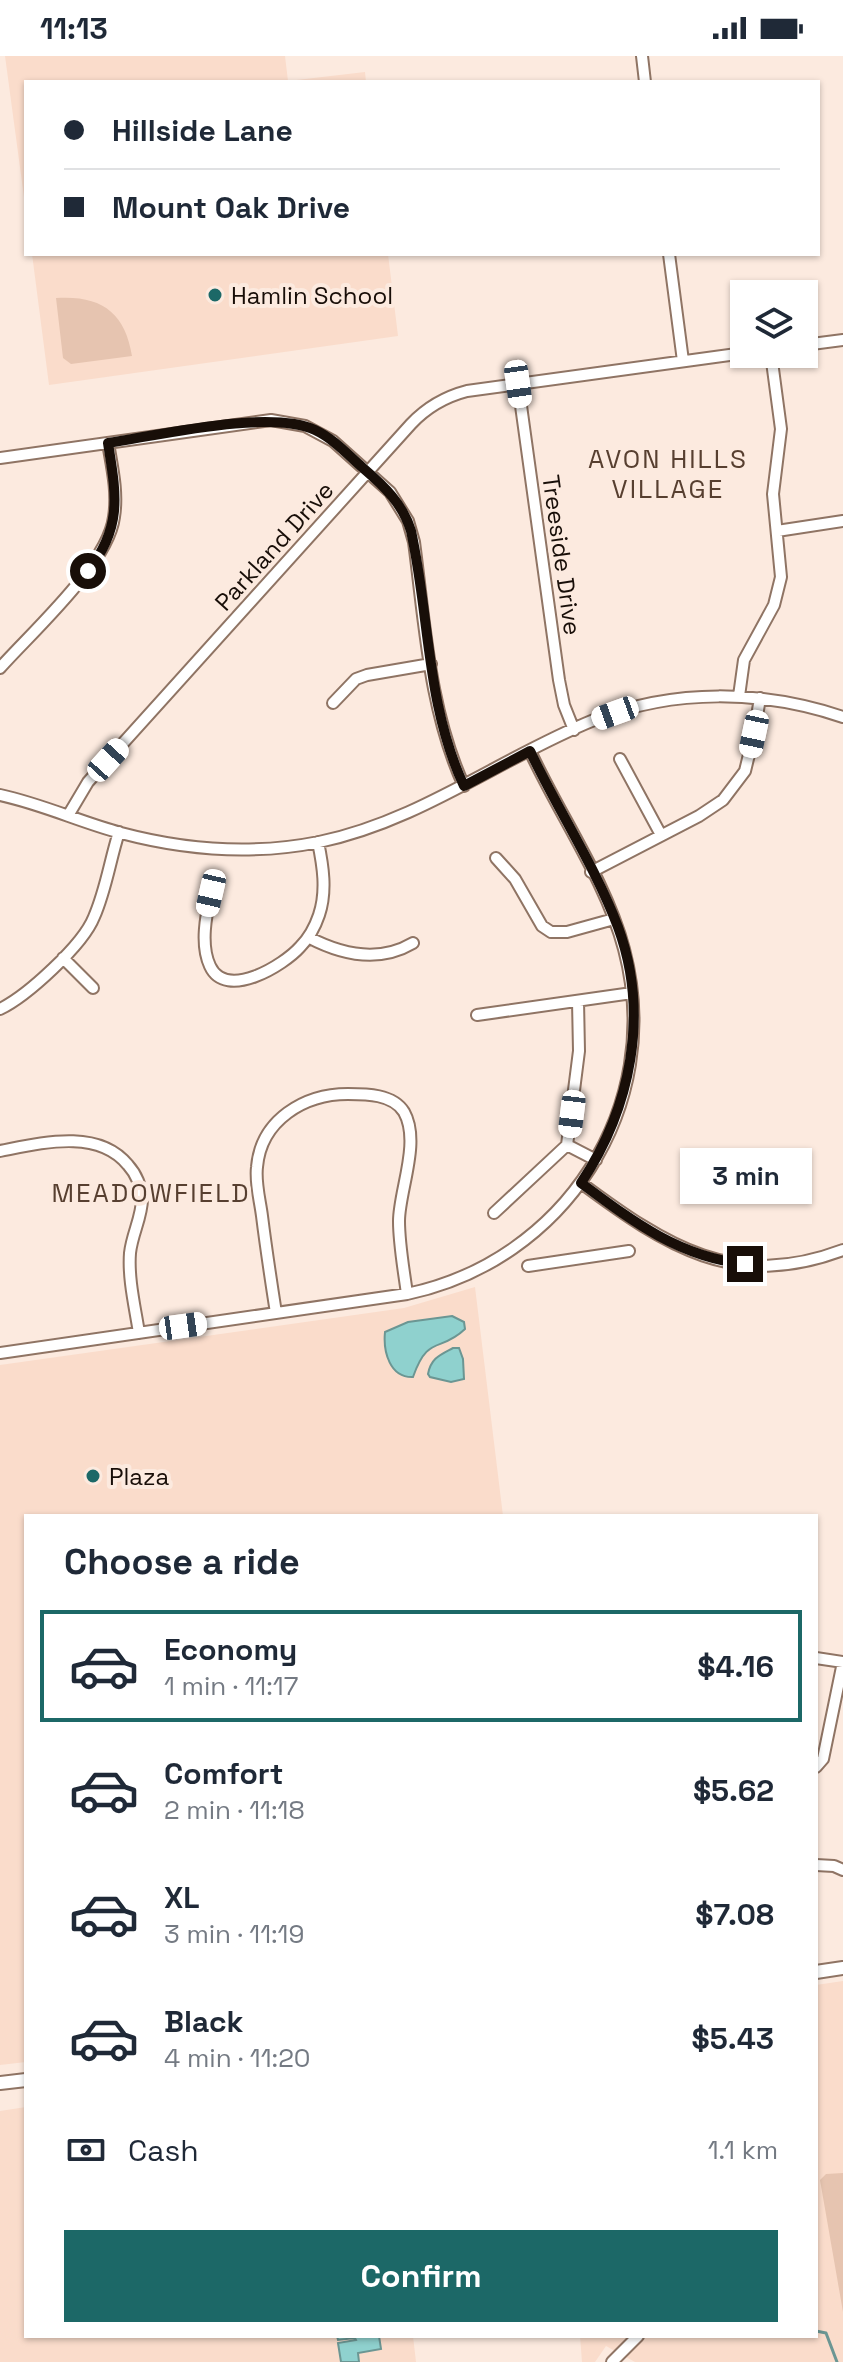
<!DOCTYPE html>
<meta charset="utf-8">
<style>
:root{--surface:#fff;--page:#f6f6f7;--text:#1f2937;--muted:#747a83;--line:#e0e1e3;--accent:#1c6867}
body{margin:0;font-family:"Space Grotesk",sans-serif;background:var(--page);color:var(--text);height:100vh;display:flex;flex-direction:column;font-size:30px;white-space:nowrap}
*{box-sizing:border-box;margin:0}
p{font-size:26px;color:var(--muted)}
.icon{flex:none;width:44px;height:44px;fill:none;stroke:currentColor;stroke-width:2;stroke-linecap:round;stroke-linejoin:round}
.map{position:relative;flex:1;overflow:hidden}
.details{position:absolute;left:24px;top:1458px;width:794px;height:824px;display:flex;flex-direction:column;background:var(--surface);border-radius:0px;box-shadow:0 2px 6px #0004}
.details>*{flex:none}
.banner{position:absolute;left:24px;top:24px;width:796px;height:176px;border-radius:0px;box-shadow:0 2px 6px #0004;display:grid;align-content:center;height:176px;padding:0 40px;background:var(--surface)}
.fabs{position:absolute;left:730px;top:224px;display:grid;gap:16px}
.fabs a{display:grid;place-items:center;width:88px;height:88px;border-radius:0px;background:var(--surface);box-shadow:0 2px 6px #0004;font-size:40px}
.end{position:absolute;width:36px;height:36px;margin:-18px;border:10px solid #180e08;background:#fff;box-shadow:0 0 0 4px #fff}
.from{border-radius:50%}
.bubble{position:absolute;height:56px;border-radius:0px;background:var(--surface);box-shadow:0 2px 6px #0004;font-size:26px;font-weight:600;line-height:56px;text-align:center}
.car{position:absolute;width:24px;height:48px;margin:-24px -12px;border-radius:10px;box-shadow:0 0 6px 2px #0007;background:linear-gradient(#fff 24%,#345 0 40%,#fff 0 76%,#345 0 86%,#fff 0)}
.banner b{display:flex;align-items:center;gap:28px;height:76px;font-size:30px}
.banner b+b{border-top:2px solid var(--line)}
.banner i{width:20px;height:20px;background:var(--text)}
ul{padding:0;list-style:none}
li{display:flex;align-items:center;gap:24px;height:112px;margin:0 16px 12px;padding:0 24px;border:4px solid transparent;border-radius:0px}
li div{flex:1}
li b{display:block;font-size:30px}
li em{font-style:normal;font-weight:600}
li.selected{border-color:var(--accent)}
li>.icon{width:72px;height:72px;stroke-width:1.5}
h2{padding:0 40px;font-size:36px;line-height:96px}
.pay{display:flex;align-items:center;gap:20px;height:88px;padding:0 40px;font-size:30px}
.pay p{margin-inline-start:auto}
.button{display:flex;gap:16px;margin-top:auto;padding:16px 40px}
.button a{flex:1;height:92px;border-radius:0px;background:var(--accent);color:#fff;font-size:32px;font-weight:600;line-height:92px;text-align:center}
.status{display:flex;justify-content:space-between;align-items:center;height:56px;padding:0 40px;background:var(--surface);direction:ltr}
.status svg{height:22px;fill:currentColor}
.map>svg:first-child{display:block}
.built{fill:#fadccb}
.green{fill:#e6c4b0}
.water{fill:#8fd1ce;stroke:#6b9693;stroke-width:2}
.lines{fill:none;stroke-linecap:round;stroke-linejoin:round}
.stream{stroke:#6b9693;stroke-width:3}
.minor-casing{stroke:#8f7464;stroke-width:14}
.major-casing{stroke:#8f7464;stroke-width:16}
.minor{stroke:#fff;stroke-width:10}
.major{stroke:#fff;stroke-width:12}
.route{stroke:#180e08;stroke-width:10}
.poi-dot{fill:#1c6867;stroke:#fceadf;stroke-width:3}
.labels{text-anchor:middle;dominant-baseline:central;stroke-width:8;stroke-linejoin:round;paint-order:stroke}
.poi-label{font-size:24px;fill:#180e08;stroke:#fceadf;text-anchor:start}
.street-label{font-size:24px;fill:#180e08;stroke:#fceadf}
.neighbourhood-label{font-size:26px;letter-spacing:2px;fill:#573f30;stroke:#fceadf}
</style>
<div class="status"><b>11:13</b><svg viewBox="0 0 49 12"><path d="M0 12V9h3v3zM5 12V6h3v6zM10 12V3h3v9zM15 12V0h3v12zM26 1h20v11H26zM47 4h2v5h-2z"/></svg></div>
<div class="map">
<svg width="843" height="2306" viewBox="0 0 843 2306">
<rect width="100%" height="100%" fill="#fceadf"/>
<path class="built" d="M5,0h280l3,25 77,-9 1,10h-340v130z
M32,198h356l10,82 -349,49z
M475,1231l28,229h-477v546l-26,3v-700l404,-57z
M843,1925v381h-208l-29,-16 -11,16h-13l-2,-26h236v-351z
M26,2051v229h387l3,26h-416v-251z"/>
<path class="green" d="M56,242c45,-3 69,14 76,58l-61,8 -8,-6z
M843,2117v139l-23,-132 6,-6z"/>
<path class="water" d="M452,1260l12,6 1,7c-25,24 -37,5 -52,48 -23,1 -30,-25 -28,-45l23,-10z
M453,1292h6l4,11 1,20 -13,3 -21,-5 -2,-3c3,-16 12,-19 25,-26z
M337,2280h42l2,13 -23,4 1,9h-18l-3,-19 18,-3 -1,-2 -17,2z"/>
<g class="lines">
<path class="stream" d="M816,2275l10,2 11,29"/>
<defs>
<path id="minor" d="M642,0l3,26
M669,198l14,107
M804,289l39,-5
M518,328l41,296 5,25 10,25
M0,402l271,-38 34,6 28,15 57,51 18,29 6,21c11,82 15,168 50,244
M777,475l66,-10
M0,612c33,-37 108,-104 114,-151 4,-25 -2,-50 -6,-74
M739,640l5,-36 30,-55 7,-28 -8,-83 8,-65 -10,-75
M333,647l23,-24 11,-4 64,-11
M620,703l41,76
M0,739c42,9 80,27 121,38 64,17 133,22 198,9 101,-21 181,-84 275,-122 81,-32 168,-30 249,-3
M69,758l19,-32 323,-358c16,-17 33,-27 56,-33l277,-38
M496,802l19,21 27,47 9,6h16l47,-13
M591,816l108,-56 24,-16 22,-29 9,-37 6,-36
M211,837c-5,22 -11,52 -1,73 16,35 74,-1 90,-19 9,-9 15,-20 19,-32 8,-24 4,-49 -1,-73
M308,881c34,18 71,26 105,6
M63,902l30,30
M0,953c27,-13 83,-64 94,-92 12,-27 16,-57 25,-85
M477,959l155,-22
M567,1089l29,15
M0,1095c41,-8 98,-23 128,14 9,10 13,20 14,34 0,18 -10,35 -12,54 -2,26 5,54 9,80
M581,1127c85,63 153,108 262,67
M494,1157l73,-68 12,-94 -1,-50
M528,1210l101,-15
M276,1257c-5,-32 -10,-65 -14,-97 -2,-16 -7,-33 -5,-49 4,-47 47,-73 91,-73 18,0 45,0 56,18 17,30 -5,79 -5,109 0,24 5,50 8,73
M0,1297l407,-59c157,-33 259,-187 217,-345 -18,-68 -64,-133 -94,-198
M816,1602l27,4
M816,1711l7,-8 20,-97
M816,1809l18,1 9,4
M612,2306l26,-26"/>
<path id="major" d="M816,1916l27,-4
M0,2027l26,-3"/>
</defs>
<use href="#minor" class="minor-casing"/>
<use href="#major" class="major-casing"/>
<use href="#minor" class="minor"/>
<use href="#major" class="major"/>
</g>
<g class="lines">
<path class="route" d="M88,515c35,-44 28,-77 20,-128 52,-8 162,-34 207,-13 19,9 33,25 48,38 21,18 40,36 48,63 19,86 15,174 53,255l66,-35c28,59 65,115 88,176 32,87 13,181 -37,256 51,38 98,74 164,81"/>
</g>
<g class="poi-dot">
<circle cx="215" cy="239" r="8"/>
<circle cx="93" cy="1420" r="8"/>
</g>
<g class="labels">
<g class="poi-label">
<text x="231" y="239">Hamlin School</text>
<text x="109" y="1420">Plaza</text>
</g>
<g class="street-label">
<text transform="translate(274 490) rotate(-48)">Parkland Drive</text>
<text transform="translate(562 499) rotate(82)">Treeside Drive</text>
</g>
<g class="neighbourhood-label">
<text x="668" y="403">AVON HILLS<tspan x="668" dy="30">VILLAGE</tspan></text>
<text x="151" y="1137">MEADOWFIELD</text>
</g>
</g>
</svg>
<div class="fabs">
<a><svg class="icon" aria-label="layers" viewBox="0 0 24 24"><path d="M12 4l9 5-9 5-9-5zM3 14l9 5 9-5"/></svg></a>
</div>
<i class="end from" style="left:88px;top:515px"></i>
<i class="end" style="left:745px;top:1208px"></i>
<div class="bubble" style="left:680px;top:1092px;width:132px">3 min</div>
<i class="car" style="left:518px;top:328px;rotate:172deg"></i>
<i class="car" style="left:615px;top:657px;rotate:250deg"></i>
<i class="car" style="left:754px;top:678px;rotate:192deg"></i>
<i class="car" style="left:108px;top:704px;rotate:42deg"></i>
<i class="car" style="left:211px;top:837px;rotate:193deg"></i>
<i class="car" style="left:572px;top:1058px;rotate:187deg"></i>
<i class="car" style="left:183px;top:1270px;rotate:82deg"></i>
<div class="banner">
<b><i class="from"></i>Hillside Lane</b>
<b><i></i>Mount Oak Drive</b>
</div>
<section class="details">
<h2>Choose a ride</h2>
<ul>
<li class="selected"><svg class="icon" aria-label="car" viewBox="0 0 24 24"><path d="M5 17H2v-5l4-1 3-4h7l3 4 3 1v5h-3M9 17h6M6 11h13"/><circle cx="7" cy="17" r="2"/><circle cx="17" cy="17" r="2"/></svg><div><b>Economy</b><p>1 min · 11:17</p></div><em>$4.16</em></li>
<li><svg class="icon" aria-label="car" viewBox="0 0 24 24"><path d="M5 17H2v-5l4-1 3-4h7l3 4 3 1v5h-3M9 17h6M6 11h13"/><circle cx="7" cy="17" r="2"/><circle cx="17" cy="17" r="2"/></svg><div><b>Comfort</b><p>2 min · 11:18</p></div><em>$5.62</em></li>
<li><svg class="icon" aria-label="car" viewBox="0 0 24 24"><path d="M5 17H2v-5l4-1 3-4h7l3 4 3 1v5h-3M9 17h6M6 11h13"/><circle cx="7" cy="17" r="2"/><circle cx="17" cy="17" r="2"/></svg><div><b>XL</b><p>3 min · 11:19</p></div><em>$7.08</em></li>
<li><svg class="icon" aria-label="car" viewBox="0 0 24 24"><path d="M5 17H2v-5l4-1 3-4h7l3 4 3 1v5h-3M9 17h6M6 11h13"/><circle cx="7" cy="17" r="2"/><circle cx="17" cy="17" r="2"/></svg><div><b>Black</b><p>4 min · 11:20</p></div><em>$5.43</em></li>
</ul>
<div class="pay"><svg class="icon" aria-label="cash" viewBox="0 0 24 24"><path d="M3 7h18v10H3z"/><circle cx="12" cy="12" r="2"/></svg>Cash<p>1.1 km</p></div>
<div class="button"><a>Confirm</a></div>
</section>
</div>
